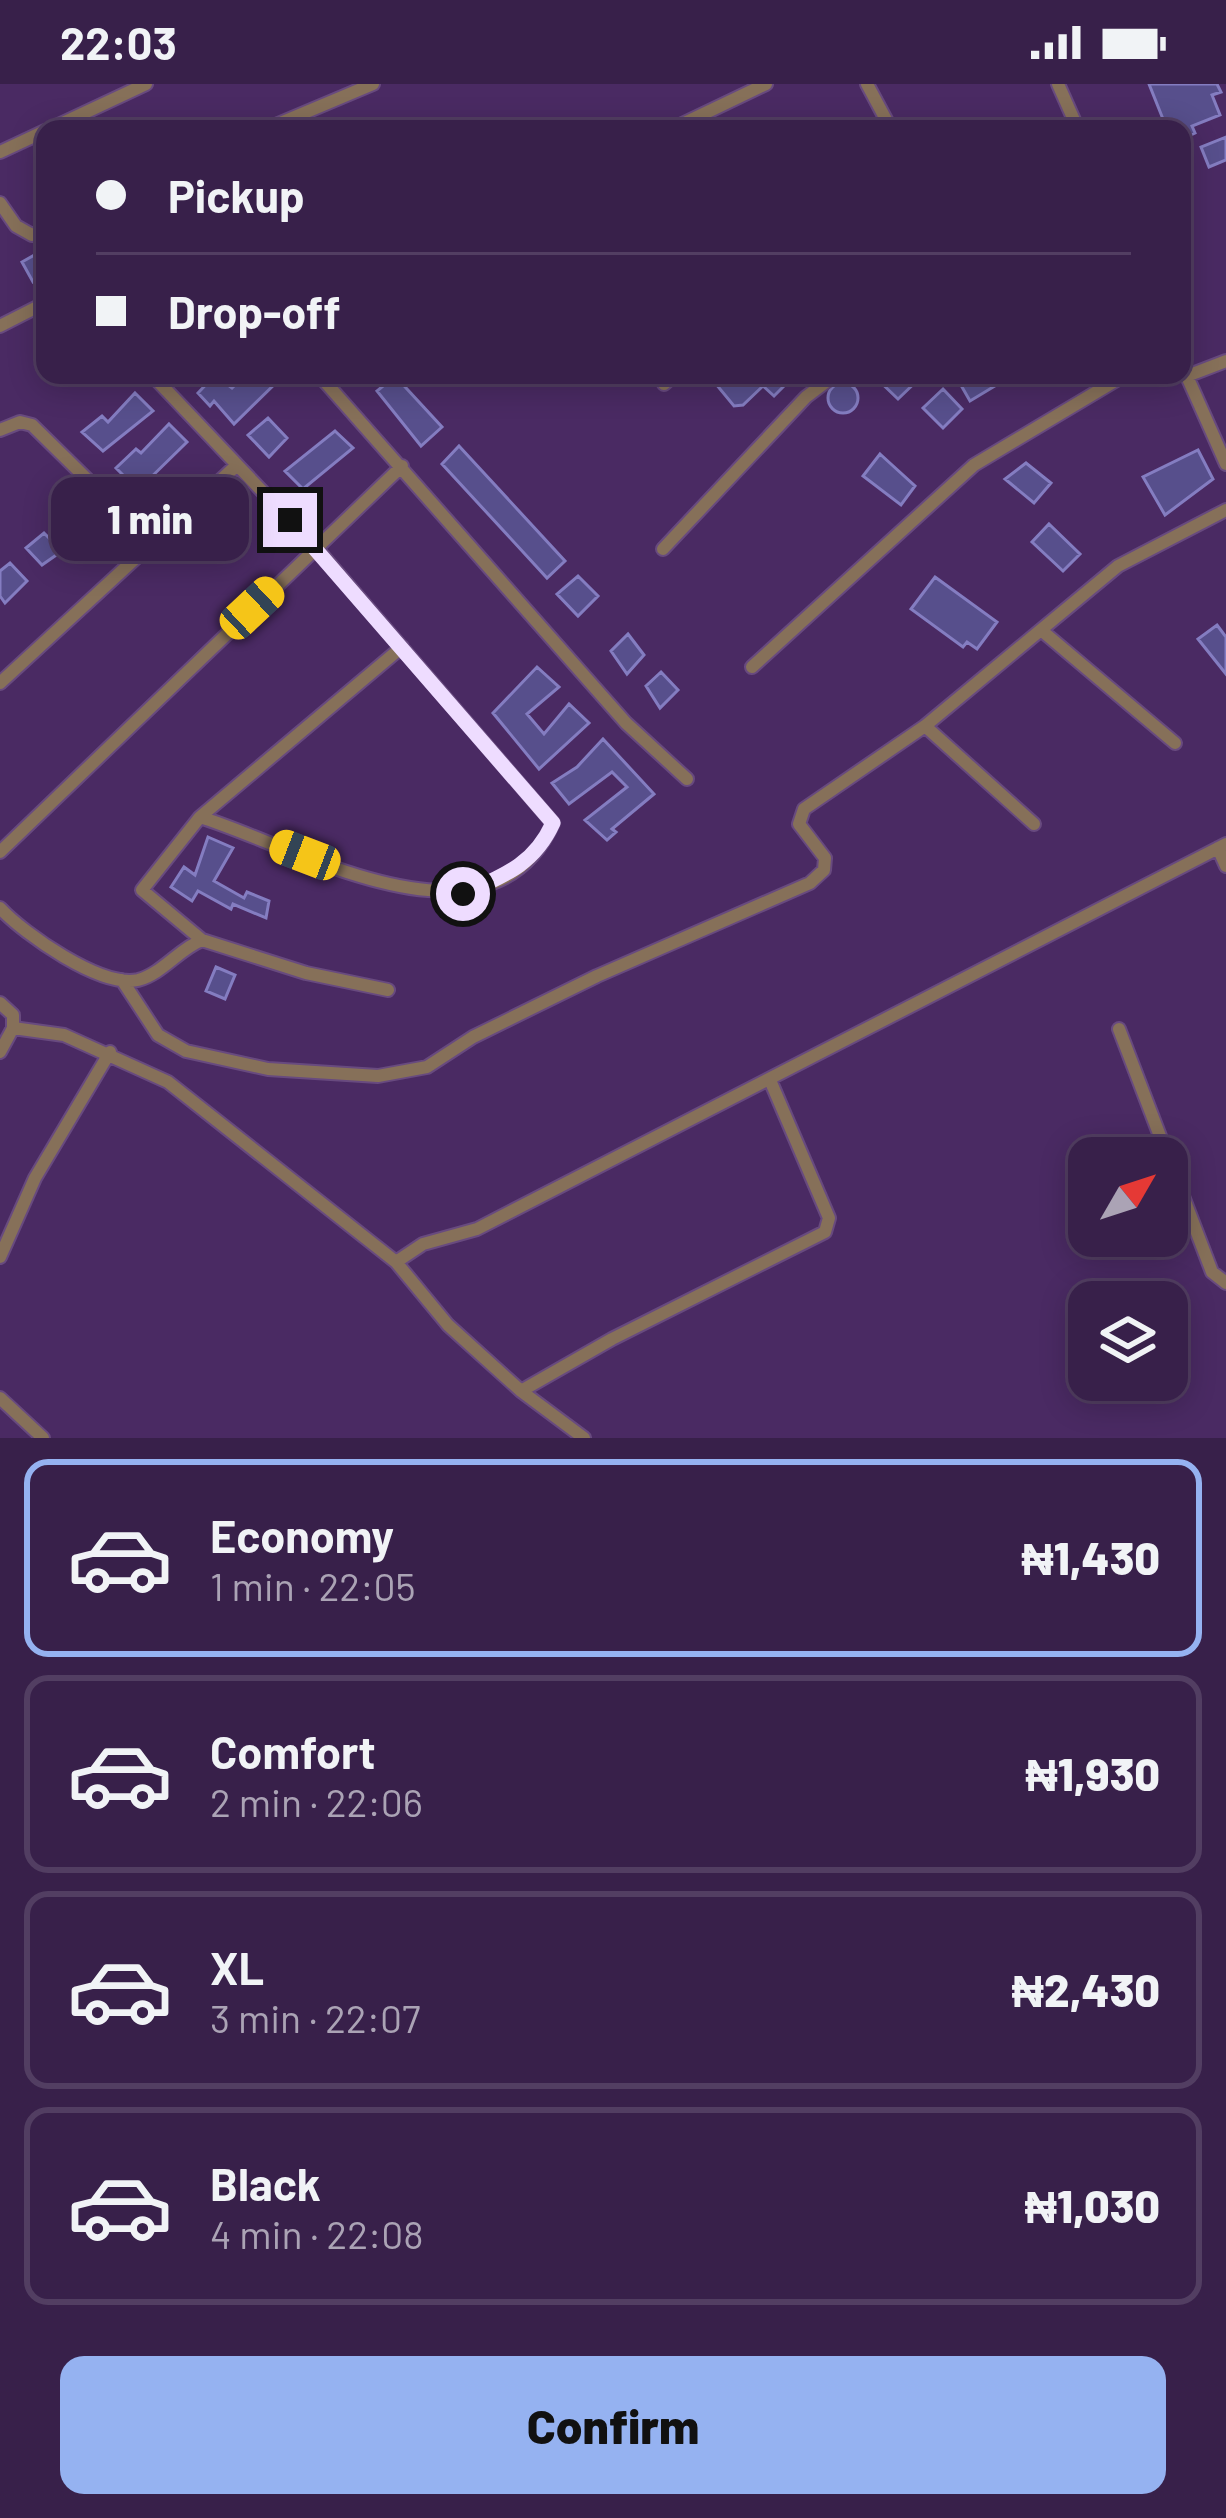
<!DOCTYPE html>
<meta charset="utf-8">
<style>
:root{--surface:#38204a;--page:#432d54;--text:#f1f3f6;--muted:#aba3b5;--line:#523e62;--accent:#95b2f1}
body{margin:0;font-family:Barlow,sans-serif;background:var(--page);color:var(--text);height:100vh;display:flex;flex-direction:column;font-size:45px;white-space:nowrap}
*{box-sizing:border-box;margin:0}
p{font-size:39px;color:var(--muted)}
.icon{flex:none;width:66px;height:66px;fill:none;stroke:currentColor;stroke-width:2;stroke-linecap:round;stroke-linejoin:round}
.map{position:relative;height:1354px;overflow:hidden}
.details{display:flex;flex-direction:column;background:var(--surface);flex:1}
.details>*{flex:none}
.guide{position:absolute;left:36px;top:36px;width:1155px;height:264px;border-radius:24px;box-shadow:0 6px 30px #0003,0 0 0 3px var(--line);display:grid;align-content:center;height:264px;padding:0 60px;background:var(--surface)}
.needle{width:78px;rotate:51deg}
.fabs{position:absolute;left:1068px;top:1053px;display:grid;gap:24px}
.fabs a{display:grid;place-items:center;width:120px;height:120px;border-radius:24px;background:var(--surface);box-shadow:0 6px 30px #0003,0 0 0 3px var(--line);font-size:60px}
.end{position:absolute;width:54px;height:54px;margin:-27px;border:15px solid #eedcff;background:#111;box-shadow:0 0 0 6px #111}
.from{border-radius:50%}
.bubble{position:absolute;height:84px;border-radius:24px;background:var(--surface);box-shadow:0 6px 30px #0003,0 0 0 3px var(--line);font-size:39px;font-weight:800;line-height:84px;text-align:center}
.car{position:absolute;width:36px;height:72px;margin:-36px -18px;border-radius:15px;box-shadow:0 0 9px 3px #0007;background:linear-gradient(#f5c518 24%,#345 0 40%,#f5c518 0 76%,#345 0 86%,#f5c518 0)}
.guide b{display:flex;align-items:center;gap:42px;height:114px;font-size:45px}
.guide b+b{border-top:3px solid var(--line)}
.guide i{width:30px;height:30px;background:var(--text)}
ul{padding:21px 0 0;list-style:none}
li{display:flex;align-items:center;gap:36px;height:198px;margin:0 24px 18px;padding:0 36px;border:6px solid var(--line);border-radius:24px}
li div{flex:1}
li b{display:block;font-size:45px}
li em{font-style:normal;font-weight:800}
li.selected{border-color:var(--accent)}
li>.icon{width:108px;height:108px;stroke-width:1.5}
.action{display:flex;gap:24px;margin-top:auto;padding:24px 60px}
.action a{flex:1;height:138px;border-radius:24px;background:var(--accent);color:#111;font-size:48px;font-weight:800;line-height:138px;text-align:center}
.status{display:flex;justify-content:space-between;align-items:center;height:84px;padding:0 60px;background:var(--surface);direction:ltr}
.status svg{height:33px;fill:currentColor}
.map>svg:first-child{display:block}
.building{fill:#574f8c;stroke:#847dc1;stroke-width:3}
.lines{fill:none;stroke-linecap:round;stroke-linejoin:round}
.street-casing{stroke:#684a7f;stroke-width:16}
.street{stroke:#867059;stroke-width:12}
.route{stroke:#eedcff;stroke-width:15}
</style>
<div class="status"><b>22:03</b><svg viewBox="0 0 49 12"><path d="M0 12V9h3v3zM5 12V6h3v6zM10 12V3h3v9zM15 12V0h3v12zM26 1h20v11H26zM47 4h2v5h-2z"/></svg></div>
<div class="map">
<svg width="1226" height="1354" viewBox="0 0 1226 1354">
<rect width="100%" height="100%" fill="#4a2a63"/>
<path class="building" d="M1149,0h68l4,8 -9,3 8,20 -28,11 3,7 -13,6v-10h-15z
M1226,53v23l-17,7 -8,-20z
M45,165v26l-12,7 -11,-20z
M215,291l17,13 13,-13h39l-50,49 -20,-23 -4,5 -12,-13z
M724,291h71l-21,21 -11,-10 -20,19 -9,1 -19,-23z
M873,291h50l-25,24z
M966,291h47l-43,26 -12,-21z
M395,292l47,51 -21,19 -44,-55z
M828 314a15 15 0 1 1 30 0a15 15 0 1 1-30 0Z
M943,305l19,20 -19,19 -20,-20z
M135,309l18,18 -50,40 -21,-19 20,-16 6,6z
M268,334l19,20 -18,19 -21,-22z
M169,340l18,18 -49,48 -22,-22 20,-19 5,4z
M335,347l18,17 -50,41 -18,-18z
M459,362l106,115 -18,17 -105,-114z
M1198,366l15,29 -48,36 -22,-38z
M880,370l35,32 -14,19 -38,-29z
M1026,379l25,20 -17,20 -29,-24z
M81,415l16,16 -19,17 -18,-15z
M1049,440l31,30 -17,17 -31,-29z
M44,449l18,18 -20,14 -16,-17z
M10,479l17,18 -22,22 -5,-7v-25z
M578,492l20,20 -20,20 -21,-22z
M935,493l62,45 -20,27 -10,-7 -4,5 -52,-38z
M1217,541l9,12v37l-28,-35z
M628,550l16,21 -17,19 -16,-23z
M537,583l22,20 -32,27 17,20 25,-30 20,19 -50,46 -46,-56z
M661,588l17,18 -18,18 -14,-22z
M603,655l51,55 -42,35 4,3 -9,8 -22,-20 42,-33 -15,-15 -43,32 -17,-21 25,-16z
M208,753l25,11 -19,33 30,17 3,-6 22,9 -3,17 -33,-14 -2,5 -33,-18 -6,10 -21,-14 13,-20 11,8z
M216,883l19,8 -10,24 -19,-8z"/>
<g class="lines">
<defs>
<path id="street" d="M867,0l24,45
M1058,0l20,45
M50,45l96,-45
M266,45l107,-45
M672,45l94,-45
M0,68l45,-21
M0,119l16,23 16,9 13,-3
M0,242l45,-23
M1182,281l44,99
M152,291l164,173 237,275c-63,140 -253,25 -353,-6
M319,291l307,348 61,56
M1187,292l39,-15
M664,300l10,-9
M0,346l20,-8 12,3 119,117
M663,465l143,-152 29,-22
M1041,546l134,113
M752,583l222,-202 151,-90
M0,599l237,-218
M925,642l109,98
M1218,764l8,18
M0,768l402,-386
M0,824c24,26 101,80 138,72 24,-6 41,-31 64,-40
M122,896l36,55 28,16 82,18 110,7 49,-9 46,-30 124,-61 213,-93 14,-13 1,-12 -26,-34 5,-15 121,-83 193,-160 108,-56
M388,906l-82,-17 -104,-33 -60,-50 58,-73 202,-170
M0,919l13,12v13l51,7 104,47 228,180 52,63 73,66 63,47
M1119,945l93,243 14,11
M0,968l13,-24
M0,1173l35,-79 75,-126
M396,1178l27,-18 54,-15 749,-385
M521,1307l91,-52 213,-107 4,-14 -59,-138
M0,1314l43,40"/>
</defs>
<use href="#street" class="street-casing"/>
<use href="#street" class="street"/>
</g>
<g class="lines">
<path class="route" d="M290,436l263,303c-19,42 -50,53 -90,71"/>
</g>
</svg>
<div class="fabs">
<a><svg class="needle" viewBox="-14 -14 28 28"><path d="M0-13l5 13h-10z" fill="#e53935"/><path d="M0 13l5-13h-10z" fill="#aba3b5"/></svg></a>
<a><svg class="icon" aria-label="layers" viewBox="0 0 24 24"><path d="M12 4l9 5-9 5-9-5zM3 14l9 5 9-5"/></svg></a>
</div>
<i class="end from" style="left:463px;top:810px"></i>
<i class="end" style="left:290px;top:436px"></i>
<div class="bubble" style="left:51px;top:393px;width:198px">1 min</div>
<i class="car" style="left:252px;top:524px;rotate:47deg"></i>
<i class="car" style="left:305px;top:771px;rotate:291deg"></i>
<div class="guide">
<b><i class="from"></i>Pickup</b>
<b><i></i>Drop-off</b>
</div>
</div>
<section class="details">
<ul>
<li class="selected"><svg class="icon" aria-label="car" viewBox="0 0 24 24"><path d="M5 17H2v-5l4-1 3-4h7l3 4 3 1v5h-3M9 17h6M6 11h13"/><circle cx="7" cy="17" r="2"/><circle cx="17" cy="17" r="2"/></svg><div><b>Economy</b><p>1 min · 22:05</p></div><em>₦1,430</em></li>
<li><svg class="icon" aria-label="car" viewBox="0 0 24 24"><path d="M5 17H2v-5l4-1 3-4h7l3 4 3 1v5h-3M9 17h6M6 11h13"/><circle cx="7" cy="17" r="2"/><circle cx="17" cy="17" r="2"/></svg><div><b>Comfort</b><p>2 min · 22:06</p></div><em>₦1,930</em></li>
<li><svg class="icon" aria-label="car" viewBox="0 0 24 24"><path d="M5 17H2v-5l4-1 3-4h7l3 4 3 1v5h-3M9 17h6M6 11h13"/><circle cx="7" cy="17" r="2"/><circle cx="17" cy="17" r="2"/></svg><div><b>XL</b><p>3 min · 22:07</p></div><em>₦2,430</em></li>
<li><svg class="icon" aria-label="car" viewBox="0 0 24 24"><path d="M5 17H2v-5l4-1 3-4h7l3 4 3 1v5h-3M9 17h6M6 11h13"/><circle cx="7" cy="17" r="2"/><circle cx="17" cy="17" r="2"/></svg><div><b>Black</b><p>4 min · 22:08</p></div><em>₦1,030</em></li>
</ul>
<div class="action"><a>Confirm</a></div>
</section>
